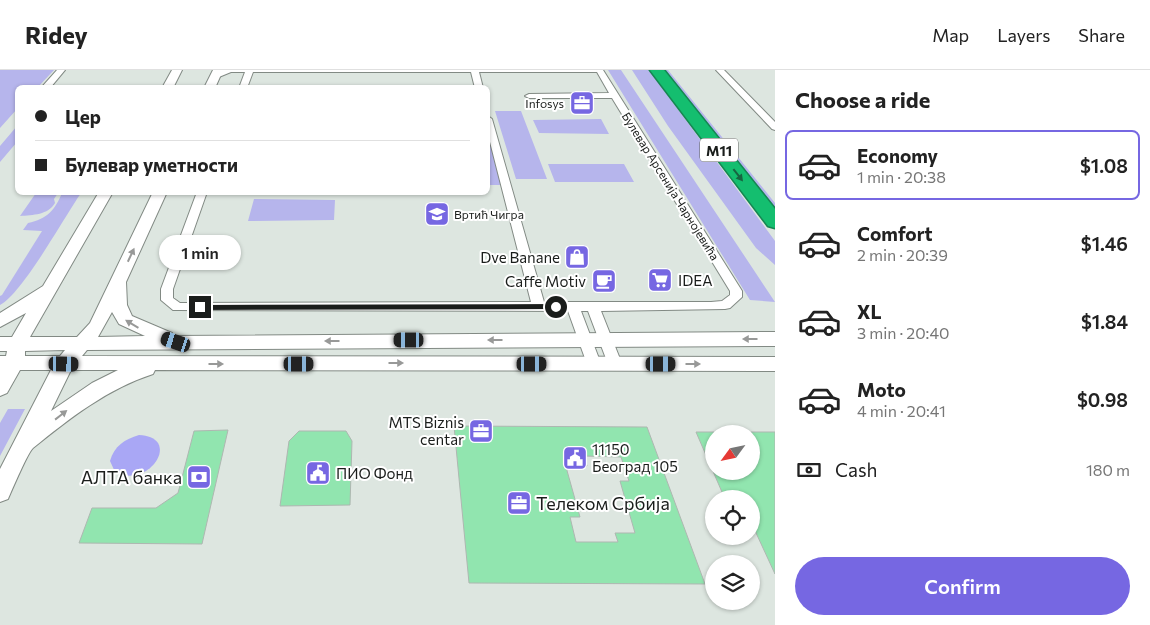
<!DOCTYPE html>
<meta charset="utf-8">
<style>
:root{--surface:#fff;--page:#f6f6f6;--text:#222;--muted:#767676;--line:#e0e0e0;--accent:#7667e2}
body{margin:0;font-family:Commissioner,sans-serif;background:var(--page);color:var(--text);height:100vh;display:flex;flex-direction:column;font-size:19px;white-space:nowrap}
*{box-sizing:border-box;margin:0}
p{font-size:16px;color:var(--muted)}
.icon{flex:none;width:28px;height:28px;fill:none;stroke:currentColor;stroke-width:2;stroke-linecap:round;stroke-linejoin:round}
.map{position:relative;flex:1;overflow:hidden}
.drawer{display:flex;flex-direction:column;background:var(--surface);width:375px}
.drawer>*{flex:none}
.hud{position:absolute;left:15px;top:15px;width:475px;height:110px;border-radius:8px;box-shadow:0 1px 4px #0004;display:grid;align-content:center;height:110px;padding:0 20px;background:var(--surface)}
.needle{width:32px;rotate:237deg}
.tools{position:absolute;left:705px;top:355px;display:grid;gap:10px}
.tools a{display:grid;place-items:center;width:55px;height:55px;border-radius:50%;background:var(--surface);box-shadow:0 1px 4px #0004;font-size:25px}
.end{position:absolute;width:22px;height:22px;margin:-11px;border:6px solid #1a1d1b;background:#fff;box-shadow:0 0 0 2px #fff}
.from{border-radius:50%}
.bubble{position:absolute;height:35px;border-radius:18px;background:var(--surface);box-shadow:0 1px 4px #0004;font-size:16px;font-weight:600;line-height:35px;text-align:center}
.car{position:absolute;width:15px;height:30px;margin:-15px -8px;border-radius:6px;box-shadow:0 0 4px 1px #0007;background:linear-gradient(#222 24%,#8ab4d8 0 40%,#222 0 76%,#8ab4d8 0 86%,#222 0)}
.hud b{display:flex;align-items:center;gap:18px;height:48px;font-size:19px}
.hud b+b{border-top:1px solid var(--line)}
.hud i{width:12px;height:12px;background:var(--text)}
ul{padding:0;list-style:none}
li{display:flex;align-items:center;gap:15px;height:70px;margin:0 10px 8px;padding:0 10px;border:2px solid transparent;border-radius:8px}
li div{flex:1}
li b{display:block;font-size:19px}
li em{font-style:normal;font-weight:600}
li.on{border-color:var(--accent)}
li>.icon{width:45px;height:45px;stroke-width:1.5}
h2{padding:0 20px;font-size:22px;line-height:60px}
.pay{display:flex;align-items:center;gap:12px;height:55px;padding:0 20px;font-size:19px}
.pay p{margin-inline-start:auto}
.cta{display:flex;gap:10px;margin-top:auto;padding:10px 20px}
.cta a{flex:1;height:58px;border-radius:30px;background:var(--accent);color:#fff;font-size:20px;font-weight:600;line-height:58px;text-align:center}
header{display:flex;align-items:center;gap:30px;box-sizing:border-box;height:70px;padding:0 25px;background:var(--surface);border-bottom:1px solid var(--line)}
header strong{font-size:24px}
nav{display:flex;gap:28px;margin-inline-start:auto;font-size:18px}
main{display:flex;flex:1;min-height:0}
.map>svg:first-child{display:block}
.green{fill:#b6b5ec}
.water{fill:#a9a7f5}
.building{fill:#91e5af;stroke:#aeb7b1;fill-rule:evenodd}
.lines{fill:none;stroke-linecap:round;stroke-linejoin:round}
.street-casing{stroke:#828a84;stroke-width:2}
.secondary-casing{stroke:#828a84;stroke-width:2}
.highway-casing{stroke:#168652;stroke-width:3}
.street{fill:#fff;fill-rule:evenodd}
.secondary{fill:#fff;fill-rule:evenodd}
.highway{fill:#14be6f;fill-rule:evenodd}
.oneway{fill:#176541}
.oneway2{fill:#989998}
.route{fill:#1a1d1b}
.labels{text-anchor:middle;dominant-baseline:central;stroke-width:4;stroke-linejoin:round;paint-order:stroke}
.far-poi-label{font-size:12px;fill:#1a1d1b;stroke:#fff;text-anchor:end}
.far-street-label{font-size:12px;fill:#1a1d1b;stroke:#fff}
.shield{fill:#fff;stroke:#5f615f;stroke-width:1}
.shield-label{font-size:14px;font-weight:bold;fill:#1a1d1b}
.poi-label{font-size:15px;fill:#1a1d1b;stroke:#fff;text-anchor:end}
.near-poi-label{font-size:18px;fill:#1a1d1b;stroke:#fff;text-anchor:end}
</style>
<header>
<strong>Ridey</strong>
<nav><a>Map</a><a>Layers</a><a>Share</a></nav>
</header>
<main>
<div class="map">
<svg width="775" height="555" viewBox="0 0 775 555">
<rect width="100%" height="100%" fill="#dde6e0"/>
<path class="green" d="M0,0h54l-16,17 -20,1 -1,21 -17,19z
M608,0h13l154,232 -25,-2z
M632,0h17l126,171v24l-19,-17 -88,-122z
M663,0h5l107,133v8z
M495,41h26l26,68h-31z
M601,49l8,15 -70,-1 -6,-13z
M17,56v16l-17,20v-16z
M488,61l14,54h-14z
M548,94h76l10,18h-79z
M36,123h22l-4,6 1,4c-7,12 -22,12 -35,13z
M62,123h19c-16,23 -59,101 -81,112v-9l2,-1 40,-64 -19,-1 5,-7c19,-4 27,-13 34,-30z
M254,129l81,1 -1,20 -86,1z
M8,339h17l-25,47v-33z"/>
<path class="water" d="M139,365c44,2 10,55 -24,37l-5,-11c4,-15 15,-22 29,-26z"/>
<path class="building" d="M454,356l193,1 58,157 -236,-1zM584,386l37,1 8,24h-9l15,52h-20l3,9h-42l-6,-25h10l-14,-50 21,-1z
M228,360l-26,114 -123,-1 13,-35h64l22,-15 16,-62z
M299,361h47l6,10 -2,64 -70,1 9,-65z
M696,362h18v39h37v-39h24v142l-24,-52v-23h-26z"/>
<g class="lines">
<defs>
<path id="street" d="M57,0h8l-15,18h-9z
M222,0h381l139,221v6l-12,11 -5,1 -124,2 21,53 -2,4 -5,1 -5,-1 -2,-4 -20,-53h-7l20,53 -2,4 -5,1 -5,-1 -2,-4 -19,-53 -395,-1 -12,-10v-11l36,-97h10l-34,97v9l7,5 351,-1 -43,-168v-18l4,3 52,183h167l11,-1 8,-6v-4l-118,-193h-83l-4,-2 4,-2 80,-1 -12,-21h-118l4,16h-8l-4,-16h-218l-6,16h-8l6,-16h-14l-17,7 -4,-2z
M716,0h8l51,52v8l-3,-1z"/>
<path id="secondary" d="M172,0h10l-9,18h-11z
M213,0h10l-8,18h-11z
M99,122h14l-83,145h47l13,-14 63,-131h14l-41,90 1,23 5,11 40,17 1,3 602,-4v14l-688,4 -5,6 693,1v14l-620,-1 -2,4c-46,15 -83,44 -120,74 -5,4 -21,42 -25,51l-8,3v-33l51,-99h-31l-13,23 -7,3v-40h6l1,-5h-7v-14h12l14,-24 -26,14v-14l43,-27zM112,242l7,12 26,12 -47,1zM65,280l-5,6h-35v-5zM71,300h47l-26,13 -41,28z"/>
<path id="highway" d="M650,0h14l111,139v19l-7,-2z"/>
</defs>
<use href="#street" class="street-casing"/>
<use href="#secondary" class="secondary-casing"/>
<use href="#highway" class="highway-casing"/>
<use href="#street" class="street"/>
<use href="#secondary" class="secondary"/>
<use href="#highway" class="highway"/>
</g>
<defs><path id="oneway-solid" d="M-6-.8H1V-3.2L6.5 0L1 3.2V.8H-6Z" transform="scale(1.25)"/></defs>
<use class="oneway" href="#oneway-solid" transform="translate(738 105) rotate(52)"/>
<g class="oneway2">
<use href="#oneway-solid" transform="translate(131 185) rotate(-65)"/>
<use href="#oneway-solid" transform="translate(132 254) rotate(-149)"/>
<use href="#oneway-solid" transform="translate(750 269) rotate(180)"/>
<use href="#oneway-solid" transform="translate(495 270) rotate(180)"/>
<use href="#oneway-solid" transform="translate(332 271) rotate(180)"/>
<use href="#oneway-solid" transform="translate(396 293)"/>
<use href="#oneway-solid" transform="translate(216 294)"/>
<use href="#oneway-solid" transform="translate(693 294)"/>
<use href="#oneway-solid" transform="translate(61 345) rotate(-38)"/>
</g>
<path class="route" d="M556,234l4,3 -4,2 -356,1 -3,-3 3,-2z"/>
<defs>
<symbol id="office-square" viewBox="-11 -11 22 22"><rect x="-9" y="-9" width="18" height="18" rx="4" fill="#7667e2" stroke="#fff"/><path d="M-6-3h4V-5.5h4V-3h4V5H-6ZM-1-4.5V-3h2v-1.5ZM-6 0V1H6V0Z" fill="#fff"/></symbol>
<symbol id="school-square" viewBox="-11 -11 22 22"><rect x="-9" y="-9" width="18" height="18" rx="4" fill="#7667e2" stroke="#fff"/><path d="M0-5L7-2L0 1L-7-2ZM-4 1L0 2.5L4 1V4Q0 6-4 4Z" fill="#fff"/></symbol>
<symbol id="shop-square" viewBox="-11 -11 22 22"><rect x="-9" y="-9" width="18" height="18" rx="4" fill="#7667e2" stroke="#fff"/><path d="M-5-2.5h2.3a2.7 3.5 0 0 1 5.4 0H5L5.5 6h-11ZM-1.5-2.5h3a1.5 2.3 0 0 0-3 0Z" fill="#fff"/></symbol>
<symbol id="supermarket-square" viewBox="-11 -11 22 22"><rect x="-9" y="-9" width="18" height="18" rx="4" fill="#7667e2" stroke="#fff"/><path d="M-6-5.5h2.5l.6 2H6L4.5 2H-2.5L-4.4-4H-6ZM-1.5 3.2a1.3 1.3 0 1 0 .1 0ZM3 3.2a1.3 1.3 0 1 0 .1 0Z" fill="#fff"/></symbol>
<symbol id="cafe-square" viewBox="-11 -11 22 22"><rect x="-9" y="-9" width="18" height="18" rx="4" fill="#7667e2" stroke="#fff"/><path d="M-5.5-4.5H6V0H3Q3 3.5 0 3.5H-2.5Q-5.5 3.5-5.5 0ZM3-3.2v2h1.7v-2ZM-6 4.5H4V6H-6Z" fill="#fff"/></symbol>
<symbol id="civic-square" viewBox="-11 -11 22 22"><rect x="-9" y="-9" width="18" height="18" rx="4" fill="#7667e2" stroke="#fff"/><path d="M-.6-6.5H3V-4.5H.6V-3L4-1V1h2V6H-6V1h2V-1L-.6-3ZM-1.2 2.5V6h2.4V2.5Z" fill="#fff"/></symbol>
<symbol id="bank-square" viewBox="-11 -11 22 22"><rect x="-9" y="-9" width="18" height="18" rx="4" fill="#7667e2" stroke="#fff"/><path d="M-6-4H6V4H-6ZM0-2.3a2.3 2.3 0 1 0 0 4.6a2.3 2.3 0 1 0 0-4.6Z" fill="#fff"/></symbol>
</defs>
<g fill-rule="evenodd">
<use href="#office-square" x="568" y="19" width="28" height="28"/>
<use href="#school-square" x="423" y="130" width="28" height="28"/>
<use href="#shop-square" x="563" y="173" width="28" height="28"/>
<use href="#supermarket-square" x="646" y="196" width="28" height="28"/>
<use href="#cafe-square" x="590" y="197" width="28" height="28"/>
<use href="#office-square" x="467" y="347" width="28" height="28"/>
<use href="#civic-square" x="561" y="374" width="28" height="28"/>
<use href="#civic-square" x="304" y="389" width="28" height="28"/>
<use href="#bank-square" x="185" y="393" width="28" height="28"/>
<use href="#office-square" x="505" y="419" width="28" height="28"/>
</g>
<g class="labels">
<g class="far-poi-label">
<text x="564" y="33">Infosys</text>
<text x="454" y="144" text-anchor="start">Вртић Чигра</text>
</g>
<g class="far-street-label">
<text transform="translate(671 116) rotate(58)">Булевар Арсенија Чарнојевића</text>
</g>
<rect class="shield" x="700" y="68.5" width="38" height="23" rx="4"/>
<g class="shield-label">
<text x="719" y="80">M11</text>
</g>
<g class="poi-label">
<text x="560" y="187">Dve Banane</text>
<text x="678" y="210" text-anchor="start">IDEA</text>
<text x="586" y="211">Caffe Motiv</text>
<text x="464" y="352">MTS Biznis<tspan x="464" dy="17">centar</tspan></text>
<text x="592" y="379" text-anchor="start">11150<tspan x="592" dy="17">Београд 105</tspan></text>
<text x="336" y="403" text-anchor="start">ПИО Фонд</text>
</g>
<g class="near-poi-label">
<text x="182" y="407">АЛТА банка</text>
<text x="536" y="433" text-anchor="start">Телеком Србија</text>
</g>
</g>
</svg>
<div class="tools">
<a><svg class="needle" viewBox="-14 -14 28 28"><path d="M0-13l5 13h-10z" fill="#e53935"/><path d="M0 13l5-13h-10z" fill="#767676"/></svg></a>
<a><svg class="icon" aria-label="locate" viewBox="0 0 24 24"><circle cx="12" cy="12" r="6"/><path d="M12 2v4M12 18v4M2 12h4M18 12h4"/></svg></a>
<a><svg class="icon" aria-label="layers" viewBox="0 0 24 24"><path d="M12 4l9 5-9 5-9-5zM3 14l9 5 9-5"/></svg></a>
</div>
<i class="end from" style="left:556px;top:237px"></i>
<i class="end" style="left:200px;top:237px"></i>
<div class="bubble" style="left:159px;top:165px;width:82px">1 min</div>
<i class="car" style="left:409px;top:270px;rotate:270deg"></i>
<i class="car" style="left:176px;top:272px;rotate:288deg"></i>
<i class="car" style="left:64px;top:294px;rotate:91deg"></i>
<i class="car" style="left:299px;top:294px;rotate:90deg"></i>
<i class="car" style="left:532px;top:294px;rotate:90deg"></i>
<i class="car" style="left:661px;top:294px;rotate:90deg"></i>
<div class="hud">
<b><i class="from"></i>Цер</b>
<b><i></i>Булевар уметности</b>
</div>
</div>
<section class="drawer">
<h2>Choose a ride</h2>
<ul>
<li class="on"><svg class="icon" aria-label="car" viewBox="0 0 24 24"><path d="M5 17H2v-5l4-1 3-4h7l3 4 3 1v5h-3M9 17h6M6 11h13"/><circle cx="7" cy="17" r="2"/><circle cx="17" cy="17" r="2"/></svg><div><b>Economy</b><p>1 min · 20:38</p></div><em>$1.08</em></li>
<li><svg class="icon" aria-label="car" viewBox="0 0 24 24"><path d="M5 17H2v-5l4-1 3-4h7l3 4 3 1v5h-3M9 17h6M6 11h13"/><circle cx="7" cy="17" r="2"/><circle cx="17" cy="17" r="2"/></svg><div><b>Comfort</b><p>2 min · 20:39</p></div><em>$1.46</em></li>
<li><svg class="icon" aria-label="car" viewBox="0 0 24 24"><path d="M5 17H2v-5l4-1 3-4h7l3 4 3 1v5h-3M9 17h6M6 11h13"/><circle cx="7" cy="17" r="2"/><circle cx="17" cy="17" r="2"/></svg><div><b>XL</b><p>3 min · 20:40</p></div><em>$1.84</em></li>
<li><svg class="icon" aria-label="car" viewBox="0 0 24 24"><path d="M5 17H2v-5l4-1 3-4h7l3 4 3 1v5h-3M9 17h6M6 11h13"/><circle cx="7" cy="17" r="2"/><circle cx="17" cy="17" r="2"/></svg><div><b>Moto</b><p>4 min · 20:41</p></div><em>$0.98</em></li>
</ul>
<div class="pay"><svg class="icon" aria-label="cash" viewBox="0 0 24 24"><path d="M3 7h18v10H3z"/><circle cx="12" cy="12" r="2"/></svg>Cash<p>180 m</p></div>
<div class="cta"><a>Confirm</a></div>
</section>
</main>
